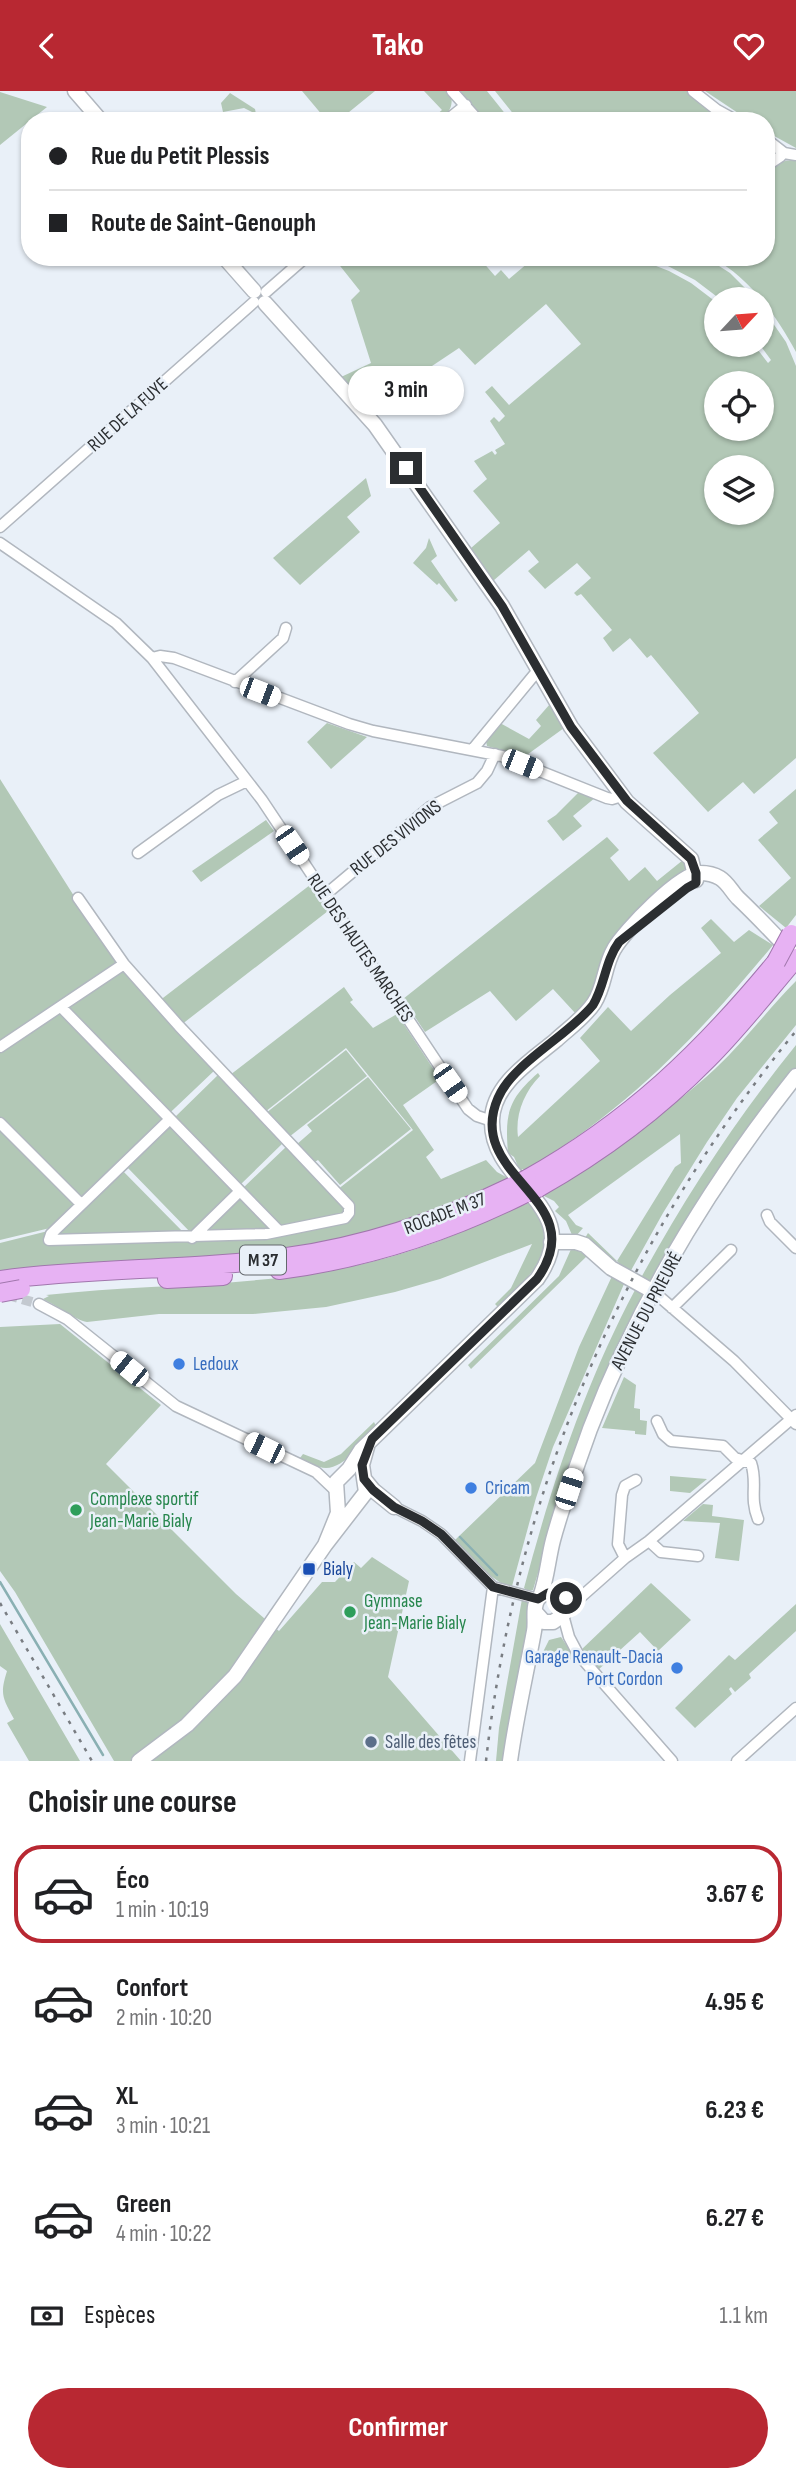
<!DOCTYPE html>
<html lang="fr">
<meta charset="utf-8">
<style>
:root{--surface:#fff;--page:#f6f6f6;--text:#202124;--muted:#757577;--line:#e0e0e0;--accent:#b82832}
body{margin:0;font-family:"Sofia Sans Condensed",sans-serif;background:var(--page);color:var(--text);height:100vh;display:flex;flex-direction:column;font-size:26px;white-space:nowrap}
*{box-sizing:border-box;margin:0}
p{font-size:23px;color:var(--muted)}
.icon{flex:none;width:38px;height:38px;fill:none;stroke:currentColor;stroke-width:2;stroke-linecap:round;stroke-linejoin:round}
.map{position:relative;height:1670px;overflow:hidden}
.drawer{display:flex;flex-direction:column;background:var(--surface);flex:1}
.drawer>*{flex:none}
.guide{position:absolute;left:21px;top:21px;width:754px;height:154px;border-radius:28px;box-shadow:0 2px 5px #0004;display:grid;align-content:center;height:154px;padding:0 28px;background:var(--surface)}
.needle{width:46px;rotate:64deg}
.fabs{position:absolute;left:704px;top:196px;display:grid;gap:14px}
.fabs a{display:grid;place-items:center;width:70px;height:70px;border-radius:50%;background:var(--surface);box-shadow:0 2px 5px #0004;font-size:35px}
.end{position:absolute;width:32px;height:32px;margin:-16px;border:9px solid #2b2e31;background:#fff;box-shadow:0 0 0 4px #fff}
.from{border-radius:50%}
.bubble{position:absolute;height:49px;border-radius:24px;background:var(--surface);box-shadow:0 2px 5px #0004;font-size:23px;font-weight:700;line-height:49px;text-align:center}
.car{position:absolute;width:21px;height:42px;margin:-21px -10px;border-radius:9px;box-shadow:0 0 5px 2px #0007;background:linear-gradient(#fff 24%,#345 0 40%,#fff 0 76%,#345 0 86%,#fff 0)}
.guide b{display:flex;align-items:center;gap:24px;height:66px;font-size:26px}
.guide b+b{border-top:2px solid var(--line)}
.guide i{width:18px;height:18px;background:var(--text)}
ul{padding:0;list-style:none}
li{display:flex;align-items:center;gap:21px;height:98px;margin:0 14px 10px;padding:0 14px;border:4px solid transparent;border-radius:28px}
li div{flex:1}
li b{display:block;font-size:26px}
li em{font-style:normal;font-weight:700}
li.active{border-color:var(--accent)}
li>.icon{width:63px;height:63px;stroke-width:1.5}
h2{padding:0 28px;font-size:32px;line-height:84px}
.pay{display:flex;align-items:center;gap:18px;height:77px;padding:0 28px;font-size:26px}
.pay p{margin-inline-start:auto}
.primary-button{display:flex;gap:14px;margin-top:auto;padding:14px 28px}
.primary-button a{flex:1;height:80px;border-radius:42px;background:var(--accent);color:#fff;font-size:28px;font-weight:700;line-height:80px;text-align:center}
header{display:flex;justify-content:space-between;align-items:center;height:91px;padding:0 28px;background:var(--accent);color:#fff;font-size:32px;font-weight:700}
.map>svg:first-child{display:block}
.green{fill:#b2c8b6;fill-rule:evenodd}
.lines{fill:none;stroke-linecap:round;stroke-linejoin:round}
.stream{stroke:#8ab0b3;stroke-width:2.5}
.minor-tunnel{stroke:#c3c9d0;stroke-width:10;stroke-dasharray:10 5;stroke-linecap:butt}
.minor-casing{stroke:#b1b7bf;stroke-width:13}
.tertiary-casing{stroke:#b1b7bf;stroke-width:17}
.trunk-casing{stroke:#a177ad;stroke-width:20}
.minor{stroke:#fff;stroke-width:10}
.tertiary{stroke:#fff;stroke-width:14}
.trunk{stroke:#e7b2f3;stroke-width:18}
.rail{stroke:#797d82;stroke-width:2.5;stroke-dasharray:3.5 7;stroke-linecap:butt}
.trunk-bridge-casing{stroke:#a177ad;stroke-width:20;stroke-linecap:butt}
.trunk-bridge{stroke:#e7b2f3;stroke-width:18}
.route{stroke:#2b2e31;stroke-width:9}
.shop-dot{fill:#3f7fe0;stroke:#e9f0f8;stroke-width:2.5}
.leisure-dot{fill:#2e9e5b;stroke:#e9f0f8;stroke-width:2.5}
.transit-dot{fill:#1a4fb4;stroke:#e9f0f8;stroke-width:2.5}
.service-dot{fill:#5c6f8a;stroke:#e9f0f8;stroke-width:2.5}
.labels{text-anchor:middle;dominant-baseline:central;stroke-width:5;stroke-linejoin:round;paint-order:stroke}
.shield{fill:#e9f0f8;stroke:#64686d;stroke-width:2}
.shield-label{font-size:18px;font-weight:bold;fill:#2b2e31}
.street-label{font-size:19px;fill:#2b2e31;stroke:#e9f0f8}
.shop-label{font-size:19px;fill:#366cbe;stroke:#e9f0f8;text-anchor:start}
.leisure-label{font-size:19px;fill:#27864d;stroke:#e9f0f8;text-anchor:start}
.transit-label{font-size:19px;fill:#164399;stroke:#e9f0f8;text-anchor:start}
.service-label{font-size:19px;fill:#4e5e75;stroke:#e9f0f8;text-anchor:start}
</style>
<header><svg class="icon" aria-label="back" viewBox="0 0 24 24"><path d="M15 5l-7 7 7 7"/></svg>Tako<svg class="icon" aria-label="heart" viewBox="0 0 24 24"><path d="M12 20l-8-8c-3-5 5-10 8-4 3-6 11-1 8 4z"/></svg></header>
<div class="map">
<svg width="796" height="1670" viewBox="0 0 796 1670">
<rect width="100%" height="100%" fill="#e9f0f8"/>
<path class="green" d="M302,0h73l-37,30h-20l5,-5z
M424,0h25c8,15 -3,30 -20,30l13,-11z
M460,0h27l24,30h-26z
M495,0h193l44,30h-213z
M705,0h91v57l-29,-16 -1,-11h-16z
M0,1l47,15 -47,38z
M230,2l25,16 1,5 -12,-6 -21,4 -2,-9z
M791,69h5v192c-20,-37 -47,-75 -85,-95h55l1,-88 13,-7z
M333,166h150l-2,3 14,16 6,-6 8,9 26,-22h98l36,14 22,12 25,19v43h38l14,18 3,-3 -11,-15 1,-39 25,36 10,24v392l-42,36 -11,-12 -35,30 -55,-59 46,-40 -48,-58 -4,3 -17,-20 -17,14 -10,-14 9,-8 -31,-36 -4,2 -3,-3 17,-15 -14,-15 -32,26 -17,-18 11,-9 -10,-12 -36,31 -22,-33 29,-25 -27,-32 14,-12 -13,-18 18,-10 3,4 2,-2 -2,-3 10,-6 -15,-23 4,-4 5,5 6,-6 -20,-24 7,-6 17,19 72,-61 -35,-40 -71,61 -16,-17 -42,28 -43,38 -33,-37 30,-14 -20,-63 9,-9zM716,292h45v46h-45zM716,376h45v46h-45z
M647,166h58l25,16 26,26h-36l-25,-19 -31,-16z
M366,387l5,18 -24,21 13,15 -60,53 -27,-27z
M429,447l8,18 -6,5 27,39 -3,2 -16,-19 -2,2 -24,-22 13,-15z
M550,613l14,24 -40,29 -37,-11 -1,-5 14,-18 29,16 12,-13 -5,-6z
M327,632l40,14 -36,32 -24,-27z
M0,688l74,117 141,174 -99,94 70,71 -129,1 -7,-8 -50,12z
M796,698v126l-10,13 -27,-22 32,-28 -33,-38 20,-17 -9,-11z
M579,701l17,5 -23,19 9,10 -19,15 -16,-20 9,-6z
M266,729l8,11 -73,51 -9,-11z
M607,746l12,13 -9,8 19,23 16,-14 12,14 26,-21 3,8 -74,72 -9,15 -5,26 -10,19 -12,14 -23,-25 -37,32 -26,-30 -65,41 -22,-33z
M310,794l18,26 -147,114 -22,-24z
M711,828l23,23 15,-12 24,15c-75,91 -146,165 -249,226l-1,-2 -3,2 -6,-14 -6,-4c-3,-38 -1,-53 30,-80l2,3c-16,16 -25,39 -22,61l82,-76 -20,-23 28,-31 23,24 39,-36 51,-42 -20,-25z
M796,890v44l-59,73 -30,44 -44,71 -34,61 -12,-13h-4l-28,-23 3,-5 29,28 58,-94 6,-4 -1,-29 -112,81 8,10 7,3 -7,8 -4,-1 -6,-14 -11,-10 4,-4 -5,-6 -10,-5 2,-3c59,-39 118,-77 170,-125 29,-27 52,-59 80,-87z
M344,896l9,13 -3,2 23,26 24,-14 43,65 -37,26 31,45 -8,7 15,22 45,-19 11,12 11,6c-68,32 -137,58 -211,69 -98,16 -199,9 -297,25v-29l48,-12 2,10 139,1 78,-7 87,-21 1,-5 -18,-19 76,-60 -67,-82 -81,64 -35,-37z
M796,954v25l-144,210 -5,2 -5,-6c45,-82 95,-158 154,-231z
M346,959l21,26 -78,61 -23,-24z
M219,983l64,69 -44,43 -66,-67z
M368,986l43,52 -71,56 -22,-25 -5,3 -17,-18 16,-14 -5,-6z
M167,1035h3l63,64v4l-41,40 -66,-68z
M287,1055l58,63 -1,5 -65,14 -37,-39z
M238,1108h4l30,31 -66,1z
M532,1111c29,50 1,71 -34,105l-3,-3 16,-16 21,-44 -92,35 -45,13 -69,15 -73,7h-94l-72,8c-12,-2 -29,-16 -44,-23l6,-3 -3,-1c106,-12 212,-7 317,-31 34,-8 68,-19 101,-33 22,-9 45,-22 68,-29z
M572,1156l15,9 -116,113 -3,-4 91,-89z
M613,1183l11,10 -71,163 -17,51 -25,92 -23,-16 -33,-34 80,-77 44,-116z
M635,1199l8,3 1,3 -103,278 -3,-1 -5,17 -5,1 -4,-3c27,-102 61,-204 111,-298z
M60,1233l101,81 -55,59 130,130 43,37 43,-49h13l19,-20 7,6 11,-11 37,24 -21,96 73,84h-347l-99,-169 -15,-21v-244z
M624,1286l12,8 -2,23 6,1v11l7,1 -1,14 -11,-1v-3l-33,-3z
M374,1331l2,4c-11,14 -31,42 -50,42 -9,0 -19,-7 -26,-10l3,-4 21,8 17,-8z
M670,1385l37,3 -17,14 -20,-2z
M703,1413l10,1 -1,11 32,4 -5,41 -24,-3 5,-35 -37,-2z
M651,1492l40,37 -33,31 -18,-19 -42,38 -17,-20z
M522,1508l9,4 -25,158h-10l3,-33z
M796,1513v27l-47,43 2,4 -16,14 -4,-5 -2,2 3,5 -37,34 -20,-20 54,-53 6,5z
M0,1533l80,137h-51l-22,-38 7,-4c-12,-22 -14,-25 -7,-48l-7,-5z
M561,1546l16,24 -34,-9 6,-12z"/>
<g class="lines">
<path class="stream" d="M460,1446l37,38
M0,1491l103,173"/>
<path class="minor-tunnel" d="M8,1204l31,9"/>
<defs>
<path id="minor" d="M452,0l27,30
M693,0l24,19 20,11
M446,30l20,-16
M766,48l18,14 12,2
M766,75l15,-10 -1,-6
M266,201l40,-35
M0,436l254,-225
M0,452l116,80 36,35 110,142 206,309 9,7 15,5
M152,567l8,-2 14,2 175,66 24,7 129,25 105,42 5,1 10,-3
M235,591l48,-44 3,-10
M473,658l66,-80
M138,762l80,-58 29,-14
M325,804l105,-88 47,-24 10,-12 8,-17
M78,807l46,66 55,62 170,180v7l-4,5 -79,16 -217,6 2,-6 119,-115
M61,916l218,224
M0,956l124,-83
M0,1032l81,81
M767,1124l3,7 26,26
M192,1147l48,-47
M654,1201l80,69 62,63
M39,1213l28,15 109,87 140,66 19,18
M672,1217l59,-58
M657,1330l6,13 8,7 52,5 12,12 16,5c7,20 -2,34 7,56
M394,1416l28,14 19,13 52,53 45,12
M649,1450l12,11 37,4
M625,1467l-7,-14 4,-49 3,-9 11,-6
M564,1521l61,-54 24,-17 147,-126
M563,1524l6,22 9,17 94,107
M470,1670l23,-174
M737,1670l59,-53"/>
<path id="tertiary" d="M75,0l26,30
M224,166l30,34
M265,212l110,122 127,181 69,121 56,75 64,57 5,21
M551,1151h25l9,3 26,23 43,24
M364,1388l9,11 21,17
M325,1454l13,-32 -2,-31 13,-13 12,-19 176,-171c52,-74 -47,-92 -45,-159 1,-36 39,-59 64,-80 13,-12 28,-22 38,-37 11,-17 10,-37 20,-54 10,-18 66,-76 86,-76 6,0 15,2 20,5 8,5 12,14 18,20 18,17 35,35 52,53
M540,1506c7,-18 8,-38 13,-57 10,-37 24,-74 37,-111 48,-126 122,-247 206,-353
M139,1670l48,-36 48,-49 90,-131 41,-53 -4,-27 5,-18
M510,1670c6,-44 16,-86 24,-130 2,-9 -2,-24 4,-32 3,-4 9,-7 15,-5 10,2 12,12 10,21l-10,7h-9l-8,-9"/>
<path id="trunk" d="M527,1088c103,-58 174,-126 249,-217
M538,1097c62,-35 120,-78 170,-129 32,-32 59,-67 88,-101
M279,1179c87,-11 169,-38 247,-77
M167,1188l56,-3
M0,1189c95,-13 192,-9 287,-23 79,-11 156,-37 228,-72"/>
</defs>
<use href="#minor" class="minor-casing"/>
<use href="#tertiary" class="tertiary-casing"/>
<use href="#trunk" class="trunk-casing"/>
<use href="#minor" class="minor"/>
<use href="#tertiary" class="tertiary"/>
<use href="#trunk" class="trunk"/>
<path class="rail" d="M0,1512l92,158
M486,1670c30,-270 138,-520 310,-730"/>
<defs>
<path id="trunk-bridge" d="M776,871l15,-28
M515,1094l12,-6
M526,1102l12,-5
M0,1202l21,-4"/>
</defs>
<use href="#trunk-bridge" class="trunk-bridge-casing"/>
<use href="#trunk-bridge" class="trunk-bridge"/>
</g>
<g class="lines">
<path class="route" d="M406,377l96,138 69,121 56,74 64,58 5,14v10l-9,5 -68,54c-14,19 -14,43 -26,63 -25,31 -80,58 -95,93 -35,80 97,100 39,181l-165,160 -10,26 2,14 9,11 21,17 28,14 19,13 52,53 45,12 10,-6 18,5"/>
</g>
<g class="shop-dot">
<circle cx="179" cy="1273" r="7"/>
<circle cx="471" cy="1397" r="7"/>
<circle cx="677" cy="1577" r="7"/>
</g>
<g class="leisure-dot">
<circle cx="76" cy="1419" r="7"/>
<circle cx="350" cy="1521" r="7"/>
</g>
<rect class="transit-dot" x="302" y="1471" width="14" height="14" rx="3.5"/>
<circle class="service-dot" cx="371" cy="1651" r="7"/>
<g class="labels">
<rect class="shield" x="240" y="1154.5" width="46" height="29" rx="5"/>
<g class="shield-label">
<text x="263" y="1169">M 37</text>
</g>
<g class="street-label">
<text transform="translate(128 324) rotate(-42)">RUE DE LA FUYE</text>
<text transform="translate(396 747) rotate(-38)">RUE DES VIVIONS</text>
<text transform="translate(360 857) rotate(56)">RUE DES HAUTES MARCHES</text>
<text transform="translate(445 1123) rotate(-21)">ROCADE M 37</text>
<text transform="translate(647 1220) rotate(-62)">AVENUE DU PRIEURÉ</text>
</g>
<g class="shop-label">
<text x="193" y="1273">Ledoux</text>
<text x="485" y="1397">Cricam</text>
<text x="663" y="1566" text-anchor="end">Garage Renault-Dacia<tspan x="663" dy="22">Port Cordon</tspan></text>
</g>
<g class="leisure-label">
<text x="90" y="1408">Complexe sportif<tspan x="90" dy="22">Jean-Marie Bialy</tspan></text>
<text x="364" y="1510">Gymnase<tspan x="364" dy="22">Jean-Marie Bialy</tspan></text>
</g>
<g class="transit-label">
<text x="323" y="1478">Bialy</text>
</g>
<g class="service-label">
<text x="385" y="1651">Salle des fêtes</text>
</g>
</g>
</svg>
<div class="fabs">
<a><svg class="needle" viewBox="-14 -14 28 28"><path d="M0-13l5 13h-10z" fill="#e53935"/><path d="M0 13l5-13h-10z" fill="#757577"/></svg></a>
<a><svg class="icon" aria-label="locate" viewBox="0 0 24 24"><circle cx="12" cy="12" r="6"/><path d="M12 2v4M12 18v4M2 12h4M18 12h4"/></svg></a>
<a><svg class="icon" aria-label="layers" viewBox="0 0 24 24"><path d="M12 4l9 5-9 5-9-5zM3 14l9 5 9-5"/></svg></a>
</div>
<i class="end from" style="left:566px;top:1507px"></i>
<i class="end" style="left:406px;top:377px"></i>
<div class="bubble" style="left:348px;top:275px;width:116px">3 min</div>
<i class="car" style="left:260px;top:601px;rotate:111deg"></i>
<i class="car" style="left:522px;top:673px;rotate:112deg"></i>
<i class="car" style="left:292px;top:754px;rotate:146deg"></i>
<i class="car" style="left:450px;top:992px;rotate:145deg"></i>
<i class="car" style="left:129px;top:1278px;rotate:309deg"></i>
<i class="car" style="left:264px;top:1357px;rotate:296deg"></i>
<i class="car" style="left:569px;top:1398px;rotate:18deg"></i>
<div class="guide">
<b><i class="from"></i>Rue du Petit Plessis</b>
<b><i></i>Route de Saint-Genouph</b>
</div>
</div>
<section class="drawer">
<h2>Choisir une course</h2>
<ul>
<li class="active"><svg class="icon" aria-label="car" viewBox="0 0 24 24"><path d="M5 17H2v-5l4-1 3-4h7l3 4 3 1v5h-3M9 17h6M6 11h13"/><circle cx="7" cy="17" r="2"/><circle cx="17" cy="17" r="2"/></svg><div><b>Éco</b><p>1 min · 10:19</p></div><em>3.67 €</em></li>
<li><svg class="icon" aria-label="car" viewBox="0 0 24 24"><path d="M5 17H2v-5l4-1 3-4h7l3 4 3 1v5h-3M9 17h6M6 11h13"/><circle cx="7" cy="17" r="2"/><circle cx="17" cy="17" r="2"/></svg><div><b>Confort</b><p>2 min · 10:20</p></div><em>4.95 €</em></li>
<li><svg class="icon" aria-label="car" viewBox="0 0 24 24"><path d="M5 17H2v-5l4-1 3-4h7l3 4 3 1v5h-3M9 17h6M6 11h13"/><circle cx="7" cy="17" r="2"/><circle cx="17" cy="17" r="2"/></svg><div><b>XL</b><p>3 min · 10:21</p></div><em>6.23 €</em></li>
<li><svg class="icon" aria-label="car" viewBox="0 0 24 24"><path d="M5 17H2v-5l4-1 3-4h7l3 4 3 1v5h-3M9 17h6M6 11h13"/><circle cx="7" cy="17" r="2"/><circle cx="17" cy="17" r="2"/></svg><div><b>Green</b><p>4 min · 10:22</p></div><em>6.27 €</em></li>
</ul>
<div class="pay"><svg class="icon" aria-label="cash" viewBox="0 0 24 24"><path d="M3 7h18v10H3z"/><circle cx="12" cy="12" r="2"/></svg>Espèces<p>1.1 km</p></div>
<div class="primary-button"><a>Confirmer</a></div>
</section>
